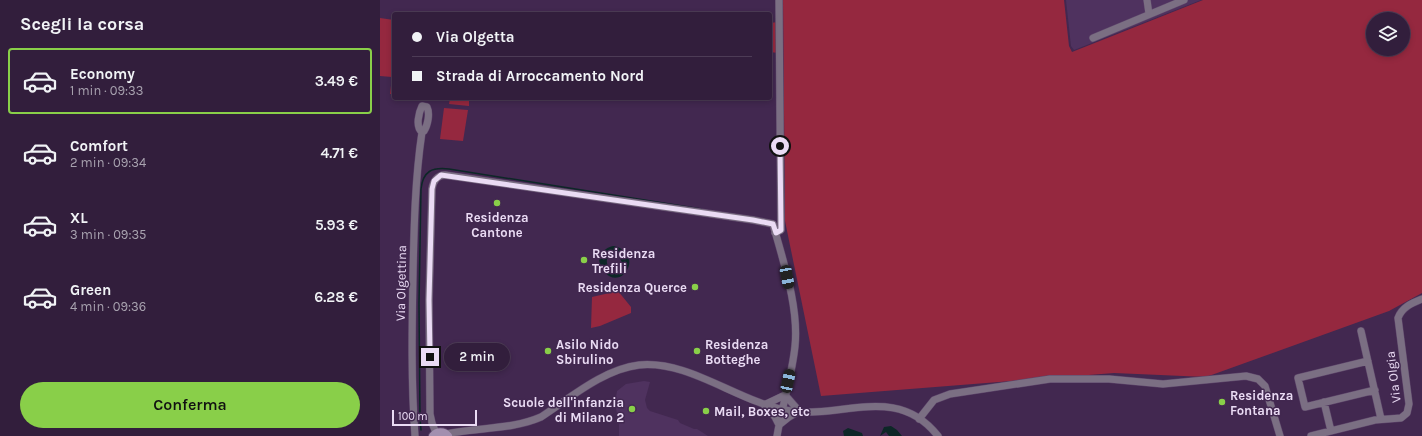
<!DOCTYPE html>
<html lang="it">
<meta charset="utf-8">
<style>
:root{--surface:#321e3c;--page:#3a2743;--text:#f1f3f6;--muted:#a8a2af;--line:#4d3c56;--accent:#89cf49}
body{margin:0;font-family:Karla,sans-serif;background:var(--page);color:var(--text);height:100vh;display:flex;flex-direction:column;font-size:15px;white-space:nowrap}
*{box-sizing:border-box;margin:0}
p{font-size:13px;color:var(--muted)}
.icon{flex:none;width:22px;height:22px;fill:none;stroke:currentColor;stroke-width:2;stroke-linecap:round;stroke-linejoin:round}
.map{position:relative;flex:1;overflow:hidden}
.side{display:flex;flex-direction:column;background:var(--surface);width:380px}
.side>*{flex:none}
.guide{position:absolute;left:12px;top:12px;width:380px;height:88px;border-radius:4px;box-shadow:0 2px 6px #0003,0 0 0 1px var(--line);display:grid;align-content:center;height:88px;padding:0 20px;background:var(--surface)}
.buttons{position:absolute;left:986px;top:12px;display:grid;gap:8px}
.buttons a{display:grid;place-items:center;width:44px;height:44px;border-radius:50%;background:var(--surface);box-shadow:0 2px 6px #0003,0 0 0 1px var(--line);font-size:20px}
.scale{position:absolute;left:12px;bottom:10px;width:85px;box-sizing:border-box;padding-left:4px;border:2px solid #eadbf4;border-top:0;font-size:11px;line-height:14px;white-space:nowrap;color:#eadbf4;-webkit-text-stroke:3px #422850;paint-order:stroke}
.end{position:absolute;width:18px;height:18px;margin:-9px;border:5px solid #eadbf4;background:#111;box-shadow:0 0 0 2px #111}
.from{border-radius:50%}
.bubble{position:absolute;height:28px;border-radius:14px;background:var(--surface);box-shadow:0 2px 6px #0003,0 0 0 1px var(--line);font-size:13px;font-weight:600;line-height:28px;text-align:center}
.car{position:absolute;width:12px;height:24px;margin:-12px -6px;border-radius:5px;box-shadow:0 0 3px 1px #0007;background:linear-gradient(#222 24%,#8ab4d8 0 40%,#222 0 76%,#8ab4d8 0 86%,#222 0)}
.guide b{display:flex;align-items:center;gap:14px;height:38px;font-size:15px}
.guide b+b{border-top:1px solid var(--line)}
.guide i{width:10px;height:10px;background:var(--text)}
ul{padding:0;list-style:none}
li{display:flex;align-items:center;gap:12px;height:66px;margin:0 8px 6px;padding:0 12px;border:2px solid transparent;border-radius:4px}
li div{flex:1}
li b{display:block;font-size:15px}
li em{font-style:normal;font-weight:600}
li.current{border-color:var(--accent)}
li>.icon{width:36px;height:36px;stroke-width:1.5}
h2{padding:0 20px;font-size:18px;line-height:48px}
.action{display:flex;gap:8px;margin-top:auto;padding:8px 20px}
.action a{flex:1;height:46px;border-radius:24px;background:var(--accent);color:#111;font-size:16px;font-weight:600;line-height:46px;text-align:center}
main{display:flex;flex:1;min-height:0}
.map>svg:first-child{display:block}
.built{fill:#4f325f}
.green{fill:#95283f;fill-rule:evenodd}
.water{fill:#0d2727;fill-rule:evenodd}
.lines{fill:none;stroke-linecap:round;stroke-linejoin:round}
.stream{stroke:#0d2727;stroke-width:1.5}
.street-casing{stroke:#5d456a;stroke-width:8}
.secondary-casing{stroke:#5d456a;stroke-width:10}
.street{stroke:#7b6f83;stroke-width:7}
.secondary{stroke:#a38faf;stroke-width:8}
.route{stroke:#eadbf4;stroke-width:5}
.poi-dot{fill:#89cf49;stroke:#422850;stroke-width:1.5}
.labels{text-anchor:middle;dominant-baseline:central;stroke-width:3;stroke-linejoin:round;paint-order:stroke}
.poi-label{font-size:13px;font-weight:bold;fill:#eadbf4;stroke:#422850;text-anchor:start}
.street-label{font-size:13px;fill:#eadbf4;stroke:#422850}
</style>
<main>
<section class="side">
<h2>Scegli la corsa</h2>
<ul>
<li class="current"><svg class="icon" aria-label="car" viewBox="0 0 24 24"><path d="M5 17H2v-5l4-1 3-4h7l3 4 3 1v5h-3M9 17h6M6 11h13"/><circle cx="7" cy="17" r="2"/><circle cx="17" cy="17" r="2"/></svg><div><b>Economy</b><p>1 min · 09:33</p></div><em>3.49 €</em></li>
<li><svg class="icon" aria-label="car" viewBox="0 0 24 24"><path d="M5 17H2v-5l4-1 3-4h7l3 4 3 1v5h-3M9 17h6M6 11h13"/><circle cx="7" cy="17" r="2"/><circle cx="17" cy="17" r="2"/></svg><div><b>Comfort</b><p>2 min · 09:34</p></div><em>4.71 €</em></li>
<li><svg class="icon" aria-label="car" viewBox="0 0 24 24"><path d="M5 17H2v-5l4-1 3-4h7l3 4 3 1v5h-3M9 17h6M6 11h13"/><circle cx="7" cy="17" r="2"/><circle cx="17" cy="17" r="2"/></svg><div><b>XL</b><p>3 min · 09:35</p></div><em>5.93 €</em></li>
<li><svg class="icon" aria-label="car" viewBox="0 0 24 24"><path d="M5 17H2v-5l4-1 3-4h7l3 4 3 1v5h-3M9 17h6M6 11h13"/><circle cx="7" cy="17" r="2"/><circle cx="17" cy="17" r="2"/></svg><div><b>Green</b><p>4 min · 09:36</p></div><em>6.28 €</em></li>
</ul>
<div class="action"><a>Conferma</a></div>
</section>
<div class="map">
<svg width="1042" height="436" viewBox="0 0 1042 436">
<rect width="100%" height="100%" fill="#422850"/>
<path class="built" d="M686,0h135l-127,50 -3,-4z
M264,381l6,1 -5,18 2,8 3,3 28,9 2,3 14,6h3l11,7h-89v-11l-4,-22 2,-12 9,-7z"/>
<path class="green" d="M403,0h281l5,46 3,6 131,-52h219v293l-33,18 -183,66 -92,-4 -293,23 -36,-175zM993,19h30v30h-30z
M0,18l14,2v74h-4l2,-17 -12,-1z
M398,22v31l-8,-1v-29z
M70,98h19v8l-20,-2z
M64,108l24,2 -5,31 -23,-2z
M238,291l13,16v6l-31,13 -9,2 1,-31z"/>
<path class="water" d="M233,246c11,1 21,12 14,24 -14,24 -46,-15 -14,-24zM232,255h5l4,5 -1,7 -5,2c-6,0 -9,-4 -8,-10z
M511,426l6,4 5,6h-13l-3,-4 -6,4 4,-9z
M468,428l14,5 1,3h-19l-1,-5z"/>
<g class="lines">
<path class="stream" d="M41,430l-1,-11 -1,-115 2,-115c2,-18 11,-22 28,-20l252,40"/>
<defs>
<path id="street" d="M767,0l2,14
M713,38l91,-38
M42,106l5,1c3,6 1,18 -3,24l-2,1c-7,-5 -3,-20 0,-26z
M395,233l6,-3 -2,-230
M981,331l20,88
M988,361l-70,17 7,29 70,-17
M944,402l7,29
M384,405l11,12 4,8 10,-8 10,-6 -14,-16
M384,405l21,-10
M539,419l15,-19 16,-6 100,-15h59l54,5 83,-8 12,3 7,7 15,50
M56,433l-4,-10 -2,-9 -1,-114 3,-111c1,-7 5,-14 13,-14l308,45 20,4c10,37 26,83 22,122 -3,30 -13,60 -18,90
M66,434c32,-7 65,-4 95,-17 29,-19 63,-48 98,-52 52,-5 99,38 152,46 53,7 106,-27 147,25
M35,436c-4,-54 -3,-108 -2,-162 1,-47 2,-95 9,-142
M931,436l64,-16 26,-2 6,-5 2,-9 -11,-86c4,-11 14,-15 24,-19"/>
<path id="secondary" d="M53,436c4,-5 11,-5 15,0"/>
</defs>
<use href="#street" class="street-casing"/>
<use href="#secondary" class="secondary-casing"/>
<use href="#street" class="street"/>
<use href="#secondary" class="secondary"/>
</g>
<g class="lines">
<path class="route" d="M50,357l-1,-57 3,-111 2,-8 7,-6 312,45 20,4 3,9 5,-3 -1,-84"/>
</g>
<g class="poi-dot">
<circle cx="117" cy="203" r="4"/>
<circle cx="204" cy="260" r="4"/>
<circle cx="315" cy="287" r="4"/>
<circle cx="168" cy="351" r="4"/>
<circle cx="317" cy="351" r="4"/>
<circle cx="842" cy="402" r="4"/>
<circle cx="252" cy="409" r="4"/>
<circle cx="326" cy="411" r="4"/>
</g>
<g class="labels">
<g class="poi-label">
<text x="117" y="217" text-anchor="middle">Residenza<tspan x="117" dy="15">Cantone</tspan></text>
<text x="212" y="253">Residenza<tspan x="212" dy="15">Trefili</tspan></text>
<text x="307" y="287" text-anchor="end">Residenza Querce</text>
<text x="176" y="344">Asilo Nido<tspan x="176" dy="15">Sbirulino</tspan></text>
<text x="325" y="344">Residenza<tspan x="325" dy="15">Botteghe</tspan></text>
<text x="850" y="395">Residenza<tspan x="850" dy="15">Fontana</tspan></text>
<text x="244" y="402" text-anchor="end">Scuole dell'infanzia<tspan x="244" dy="15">di Milano 2</tspan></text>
<text x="334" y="411">Mail, Boxes, etc</text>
</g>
<g class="street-label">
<text transform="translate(21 283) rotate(-89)">Via Olgettina</text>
<text transform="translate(1013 377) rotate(-97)">Via Olgia</text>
</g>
</g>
</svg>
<div class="buttons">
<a><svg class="icon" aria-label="layers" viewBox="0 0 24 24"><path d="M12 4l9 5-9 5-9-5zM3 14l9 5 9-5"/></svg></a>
</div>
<div class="scale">100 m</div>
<i class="end from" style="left:400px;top:146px"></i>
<i class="end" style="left:50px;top:357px"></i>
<div class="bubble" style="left:64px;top:343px;width:66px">2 min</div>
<i class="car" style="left:407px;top:277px;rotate:169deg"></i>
<i class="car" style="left:408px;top:381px;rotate:12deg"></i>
<div class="guide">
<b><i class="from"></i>Via Olgetta</b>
<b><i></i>Strada di Arroccamento Nord</b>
</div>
</div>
</main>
